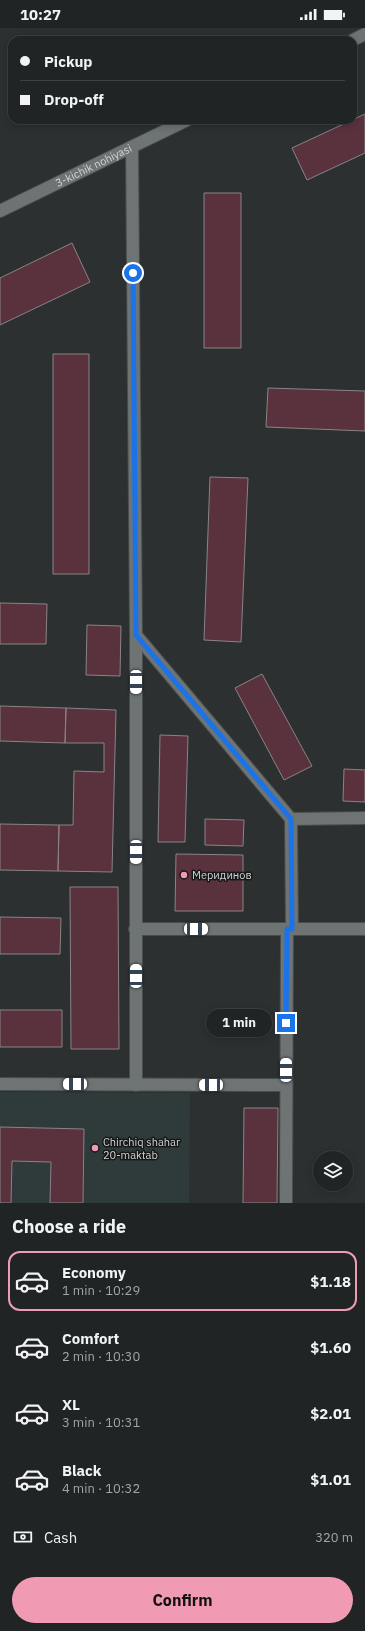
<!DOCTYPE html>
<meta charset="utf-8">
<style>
:root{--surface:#212424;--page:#292c2c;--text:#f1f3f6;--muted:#a2a4a6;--line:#3e4141;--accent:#f19ab3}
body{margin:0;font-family:"IBM Plex Sans",sans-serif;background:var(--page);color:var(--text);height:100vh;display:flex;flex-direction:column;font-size:15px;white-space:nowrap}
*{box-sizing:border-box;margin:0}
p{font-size:13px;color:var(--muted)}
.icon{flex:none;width:22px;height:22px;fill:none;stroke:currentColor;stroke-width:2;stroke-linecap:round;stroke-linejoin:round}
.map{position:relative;height:1175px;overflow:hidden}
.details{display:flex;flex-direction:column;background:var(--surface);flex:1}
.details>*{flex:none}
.hud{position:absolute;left:8px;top:8px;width:349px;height:88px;border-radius:12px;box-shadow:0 2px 10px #0003,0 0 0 1px var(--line);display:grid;align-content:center;height:88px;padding:0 12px;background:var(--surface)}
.fabs{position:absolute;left:313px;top:1123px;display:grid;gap:8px}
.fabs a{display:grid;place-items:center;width:40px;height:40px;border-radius:50%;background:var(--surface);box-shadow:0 2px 10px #0003,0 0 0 1px var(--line);font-size:20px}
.end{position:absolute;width:18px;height:18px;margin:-9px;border:5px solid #1a73e8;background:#fff;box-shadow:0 0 0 2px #fff}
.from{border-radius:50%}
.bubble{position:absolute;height:28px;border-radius:14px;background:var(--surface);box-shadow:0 2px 10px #0003,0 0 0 1px var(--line);font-size:13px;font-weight:800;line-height:28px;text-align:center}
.car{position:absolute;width:12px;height:24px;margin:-12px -6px;border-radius:5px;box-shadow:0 0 3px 1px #0007;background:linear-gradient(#fff 24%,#345 0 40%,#fff 0 76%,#345 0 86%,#fff 0)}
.hud b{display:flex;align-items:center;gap:14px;height:38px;font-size:15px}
.hud b+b{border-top:1px solid var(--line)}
.hud i{width:10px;height:10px;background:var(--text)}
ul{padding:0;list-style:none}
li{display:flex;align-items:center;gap:12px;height:60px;margin:0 8px 6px;padding:0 4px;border:2px solid transparent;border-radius:12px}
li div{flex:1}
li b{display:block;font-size:15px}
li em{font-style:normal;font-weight:800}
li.current{border-color:var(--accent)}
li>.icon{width:36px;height:36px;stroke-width:1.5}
h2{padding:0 12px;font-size:18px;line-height:48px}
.pay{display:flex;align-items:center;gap:10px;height:44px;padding:0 12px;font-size:15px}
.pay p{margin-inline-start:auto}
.cta{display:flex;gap:8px;margin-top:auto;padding:8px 12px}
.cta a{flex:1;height:46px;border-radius:24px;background:var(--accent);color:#111;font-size:16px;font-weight:800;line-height:46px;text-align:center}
.status{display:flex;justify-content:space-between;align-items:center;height:28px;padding:0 20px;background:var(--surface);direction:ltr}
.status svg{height:11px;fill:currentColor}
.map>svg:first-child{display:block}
.built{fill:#2f3b3b}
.building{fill:#59323e;stroke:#898485}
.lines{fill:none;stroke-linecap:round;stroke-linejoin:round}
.minor-casing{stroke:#494d4d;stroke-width:14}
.minor{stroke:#6e7373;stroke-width:12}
.route{stroke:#1a73e8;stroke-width:5}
.poi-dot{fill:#f19ab3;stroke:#161818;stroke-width:1.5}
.labels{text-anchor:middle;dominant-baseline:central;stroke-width:3;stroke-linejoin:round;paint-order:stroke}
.street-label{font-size:11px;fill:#d2d5d5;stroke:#161818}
.poi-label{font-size:11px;fill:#d2d5d5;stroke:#161818;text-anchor:start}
</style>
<div class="status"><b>10:27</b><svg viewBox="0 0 49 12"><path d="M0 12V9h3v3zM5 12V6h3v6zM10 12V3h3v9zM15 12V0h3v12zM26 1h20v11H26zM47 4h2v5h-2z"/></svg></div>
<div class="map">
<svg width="365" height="1175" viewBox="0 0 365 1175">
<rect width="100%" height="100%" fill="#2c3030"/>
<path class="built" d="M0,1064l190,1 -1,110h-189z"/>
<path class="building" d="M365,86v39l-58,27 -15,-32z
M204,165h37v155h-37z
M72,215l18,39 -90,43v-47z
M53,326h36v220h-36z
M268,360l97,3v40l-99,-4z
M210,449l38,1 -7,164 -37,-2z
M0,575l47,1 -1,40h-46z
M87,597l34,1 -1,50 -34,-1z
M262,646l50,92 -28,14 -49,-92z
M0,678l66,2 -1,35 -65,-2z
M66,680l50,2 -4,162 -54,-1 1,-46h14l1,-54 30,1v-29h-39z
M160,707l28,1 -3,106h-27z
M344,741l21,1v32l-22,-1z
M205,791l39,1 -1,26 -38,-1z
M0,796l59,1 -1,46 -58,-1z
M176,826l67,1v56h-68z
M70,859h48l1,162h-48z
M0,889l61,1 -1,36h-60z
M0,982h62v37h-62z
M244,1080h34l-1,95h-34z
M0,1099l84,2 -1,74h-33l1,-41 -39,-1 -1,42h-11z"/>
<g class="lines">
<defs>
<g id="minor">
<path d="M353,12l12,-6"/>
<path d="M132,119l4,488v450"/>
<path id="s1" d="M0,183l187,-91"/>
<path d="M136,607l155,184"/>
<path d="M135,901h230"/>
<path d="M292,901l-1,-110 74,-1"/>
<path d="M0,1056l286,1"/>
<path d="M286,1175l1,-274"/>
</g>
</defs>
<use href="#minor" class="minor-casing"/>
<use href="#minor" class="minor"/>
</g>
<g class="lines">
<path class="route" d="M133,245l3,362 155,184 1,110h-5l-1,94"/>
</g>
<g class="poi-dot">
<circle cx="184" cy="847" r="4"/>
<circle cx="95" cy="1120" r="4"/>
</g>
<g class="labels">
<g class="street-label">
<text stroke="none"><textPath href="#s1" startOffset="104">3-kichik nohiyasi</textPath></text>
</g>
<g class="poi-label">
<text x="192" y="847">Меридинов</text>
<text x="103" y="1114">Chirchiq shahar<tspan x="103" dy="13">20-maktab</tspan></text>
</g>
</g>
</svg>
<div class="fabs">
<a><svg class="icon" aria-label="layers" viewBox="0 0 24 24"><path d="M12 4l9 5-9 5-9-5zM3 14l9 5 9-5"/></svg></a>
</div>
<i class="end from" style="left:133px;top:245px"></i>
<i class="end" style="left:286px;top:995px"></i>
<div class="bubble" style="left:206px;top:981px;width:66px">1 min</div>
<i class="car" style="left:136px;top:654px;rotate:180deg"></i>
<i class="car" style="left:136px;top:824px;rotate:180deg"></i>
<i class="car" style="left:196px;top:901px;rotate:90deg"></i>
<i class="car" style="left:136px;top:948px;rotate:0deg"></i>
<i class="car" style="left:286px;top:1042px;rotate:0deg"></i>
<i class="car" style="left:75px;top:1056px;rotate:270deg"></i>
<i class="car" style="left:211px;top:1057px;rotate:270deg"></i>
<div class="hud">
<b><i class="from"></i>Pickup</b>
<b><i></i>Drop-off</b>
</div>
</div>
<section class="details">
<h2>Choose a ride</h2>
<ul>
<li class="current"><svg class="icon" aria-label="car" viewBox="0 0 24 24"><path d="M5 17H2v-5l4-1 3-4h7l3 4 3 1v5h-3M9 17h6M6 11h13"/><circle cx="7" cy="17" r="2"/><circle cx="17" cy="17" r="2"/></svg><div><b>Economy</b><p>1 min · 10:29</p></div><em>$1.18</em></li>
<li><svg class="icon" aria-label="car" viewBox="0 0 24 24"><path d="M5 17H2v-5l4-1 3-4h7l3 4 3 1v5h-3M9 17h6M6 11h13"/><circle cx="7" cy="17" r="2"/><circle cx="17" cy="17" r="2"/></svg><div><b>Comfort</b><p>2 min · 10:30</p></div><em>$1.60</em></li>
<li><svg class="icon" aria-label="car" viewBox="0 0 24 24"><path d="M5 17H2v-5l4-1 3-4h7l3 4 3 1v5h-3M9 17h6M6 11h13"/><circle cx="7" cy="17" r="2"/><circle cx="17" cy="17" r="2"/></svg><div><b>XL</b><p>3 min · 10:31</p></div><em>$2.01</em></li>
<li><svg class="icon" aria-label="car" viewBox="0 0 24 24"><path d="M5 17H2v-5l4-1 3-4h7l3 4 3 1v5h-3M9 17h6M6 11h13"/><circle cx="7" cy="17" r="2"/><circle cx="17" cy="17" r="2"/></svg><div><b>Black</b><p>4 min · 10:32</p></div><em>$1.01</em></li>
</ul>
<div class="pay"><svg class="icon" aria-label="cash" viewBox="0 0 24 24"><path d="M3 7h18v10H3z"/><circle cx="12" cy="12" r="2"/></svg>Cash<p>320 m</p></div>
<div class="cta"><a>Confirm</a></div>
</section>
